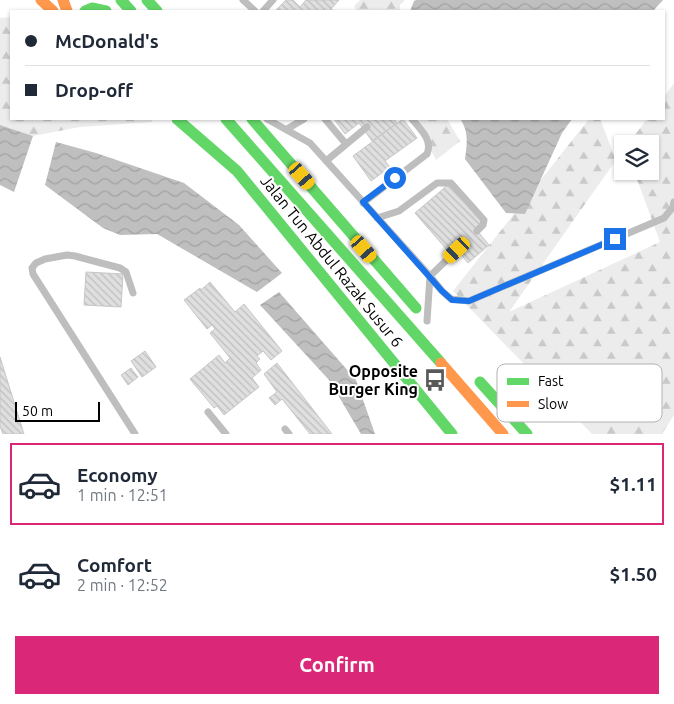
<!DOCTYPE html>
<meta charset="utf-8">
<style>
:root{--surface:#fff;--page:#f6f6f7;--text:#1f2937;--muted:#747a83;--line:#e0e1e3;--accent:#db2777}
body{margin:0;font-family:Ubuntu,sans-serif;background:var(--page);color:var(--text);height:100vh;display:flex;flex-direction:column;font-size:19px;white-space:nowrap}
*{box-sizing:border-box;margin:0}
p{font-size:16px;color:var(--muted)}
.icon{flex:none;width:28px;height:28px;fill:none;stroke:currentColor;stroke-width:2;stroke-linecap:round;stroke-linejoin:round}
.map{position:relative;height:434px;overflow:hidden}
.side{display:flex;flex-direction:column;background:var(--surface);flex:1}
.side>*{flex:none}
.banner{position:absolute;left:10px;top:10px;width:655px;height:110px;border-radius:0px;box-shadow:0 1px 4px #0004;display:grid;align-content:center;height:110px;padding:0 15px;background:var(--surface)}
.fabs{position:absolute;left:614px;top:135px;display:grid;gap:10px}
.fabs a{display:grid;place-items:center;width:45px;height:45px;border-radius:0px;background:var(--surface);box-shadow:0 1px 4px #0004;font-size:25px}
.scale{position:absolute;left:15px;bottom:12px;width:85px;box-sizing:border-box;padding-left:5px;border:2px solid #000;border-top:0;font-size:14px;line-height:18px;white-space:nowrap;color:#000;-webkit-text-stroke:4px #fff;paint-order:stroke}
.end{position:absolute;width:22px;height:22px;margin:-11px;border:6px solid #1a73e8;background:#fff;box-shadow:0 0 0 2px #fff}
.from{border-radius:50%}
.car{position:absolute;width:15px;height:30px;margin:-15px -8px;border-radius:6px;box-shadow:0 0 4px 1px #0007;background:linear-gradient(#f5c518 24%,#345 0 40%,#f5c518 0 76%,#345 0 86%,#f5c518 0)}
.banner b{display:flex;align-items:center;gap:18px;height:48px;font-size:19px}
.banner b+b{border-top:1px solid var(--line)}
.banner i{width:12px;height:12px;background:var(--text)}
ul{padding:9px 0 0;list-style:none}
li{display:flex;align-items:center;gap:15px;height:82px;margin:0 10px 8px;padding:0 5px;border:2px solid transparent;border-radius:0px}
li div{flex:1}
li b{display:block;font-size:19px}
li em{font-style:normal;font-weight:600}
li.on{border-color:var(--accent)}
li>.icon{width:45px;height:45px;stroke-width:1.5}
.primary-button{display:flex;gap:10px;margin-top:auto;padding:10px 15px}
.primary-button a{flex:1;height:58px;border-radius:0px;background:var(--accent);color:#fff;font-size:20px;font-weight:600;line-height:58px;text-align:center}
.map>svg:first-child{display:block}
.forest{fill:url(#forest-firs)}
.water{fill:url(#water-waves)}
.building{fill:url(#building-back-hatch);stroke:#c7c7c7}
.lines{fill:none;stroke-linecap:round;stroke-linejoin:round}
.lane{stroke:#bebebe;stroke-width:7}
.fast{stroke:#63d668;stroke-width:11}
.slow{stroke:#ff974d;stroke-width:11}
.route{stroke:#1a73e8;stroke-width:6}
.labels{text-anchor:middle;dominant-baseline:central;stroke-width:4;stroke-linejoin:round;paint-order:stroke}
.street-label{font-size:16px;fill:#000;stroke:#fff}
.poi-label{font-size:16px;font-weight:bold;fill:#000;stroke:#fff;text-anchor:end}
.key{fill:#fff;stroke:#b2b2b2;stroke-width:1}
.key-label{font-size:14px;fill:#000}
</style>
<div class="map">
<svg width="674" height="434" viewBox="0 0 674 434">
<defs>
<pattern id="forest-firs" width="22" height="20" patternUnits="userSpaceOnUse" patternTransform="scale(1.25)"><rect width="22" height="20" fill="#ececec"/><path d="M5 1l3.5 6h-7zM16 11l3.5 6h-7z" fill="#c9c9c9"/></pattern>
<pattern id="water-waves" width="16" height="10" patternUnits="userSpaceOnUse" patternTransform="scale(1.25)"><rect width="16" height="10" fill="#bfbfbf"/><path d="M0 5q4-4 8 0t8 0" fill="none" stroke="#a2a2a2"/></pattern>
<pattern id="building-back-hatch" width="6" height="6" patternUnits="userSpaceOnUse" patternTransform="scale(1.25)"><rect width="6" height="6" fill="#dfdfdf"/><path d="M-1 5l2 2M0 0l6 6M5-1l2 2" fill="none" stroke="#bebebe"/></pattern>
</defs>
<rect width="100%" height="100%" fill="#fff"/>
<path class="forest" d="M360,0h45l-5,5v6h-43l-3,-5z
M11,17v102h141v3l-72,5 -47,9 -33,-11v-107z
M674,83v332l-12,19h-70l-139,-143 136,-172h11l16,41 -107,152 151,-70 -26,-71h16v-27h-22l19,-25h17v-22z
M414,119h33l13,22 -24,19z"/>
<path class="water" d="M416,0h247l-10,11h-243l4,-10z
M460,119h112l-10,14 -37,81 -19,-1 -41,-54c2,-15 4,-28 -5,-40z
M0,125l33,11 -19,56 -14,-7z
M56,142l40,11 88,30 55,42 43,48 -25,19 -100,-58 -37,1 -17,-7 -58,-43z
M279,292l77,88 19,54h-14l-32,-54 -69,-75z"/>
<path class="building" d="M286,0h7l7,7 6,-7h33l-8,9 3,2h-59z
M334,119h60l3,4 -25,18 -13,-18 -14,11z
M403,119l14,19 -32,23 5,6 -19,14 -18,-25z
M450,183l33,38 -8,7 14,17 -21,18 -14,-17 -6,5 -33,-38z
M86,272l37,2 -2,33 -37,-2z
M210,282l25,30 9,-8 38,47 -11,9 -8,-9 -6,5 3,3 -4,4 5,7 -9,8 7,9 -35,28 -7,-9 -3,2 -24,-29 29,-24 6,8 5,-5 -20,-25 5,-4 -3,-4 -5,4 -23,-29 16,-12 1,2z
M145,351l11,16 -14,10 -11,-16z
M0,357l24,77h-21l-3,-8z
M277,363l55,71h-22l-28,-35 -7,6 -6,-7 8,-6 -13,-18z
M131,368l7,9 -10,8 -7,-10z"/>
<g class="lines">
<path class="lane" d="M243,0l12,11
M263,11l10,-11
M267,119l43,24 120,133 -3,45
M325,119l21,25
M287,129l17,-10
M326,161l41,-34
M363,203l64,-49c6,-14 -7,-25 -15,-35
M377,218l22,-7 38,-28h14l33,37 -1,5 -6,6
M457,250l-27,26 12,15 9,8 18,2 195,-83 9,-11 1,-5
M133,293l-7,-21 -6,-4 -45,-12 -8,-1 -22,4 -9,4 -4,5 1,6 102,160
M208,412l18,22
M285,429l4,5"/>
<path class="fast" d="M121,0l10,11
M147,0l10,11
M85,11l7,-3 14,3
M177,119l60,52 215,263
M226,119l215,244
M252,119l164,189
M480,382l47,52"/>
<path class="slow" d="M41,0l12,11
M63,0l4,11
M441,363l62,71"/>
</g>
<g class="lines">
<path class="route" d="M395,178l-32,24 79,89 10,9 17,1 146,-62"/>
</g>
<defs>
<symbol id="bus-bare" viewBox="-9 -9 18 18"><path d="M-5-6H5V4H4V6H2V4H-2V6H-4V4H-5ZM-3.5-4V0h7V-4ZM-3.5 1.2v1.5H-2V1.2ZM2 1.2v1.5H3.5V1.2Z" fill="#595959" stroke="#fff" stroke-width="2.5" paint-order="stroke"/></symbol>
</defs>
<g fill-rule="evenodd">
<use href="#bus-bare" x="419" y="364" width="32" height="32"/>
</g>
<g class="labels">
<g class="street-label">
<text transform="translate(332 261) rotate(51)">Jalan Tun Abdul Razak Susur 6</text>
</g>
<g class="poi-label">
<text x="418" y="371">Opposite<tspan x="418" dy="18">Burger King</tspan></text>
</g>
</g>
<rect x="497" y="364" width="165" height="58" rx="8" class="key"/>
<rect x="507" y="378" width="22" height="7" fill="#63d668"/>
<rect x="507" y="401" width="22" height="6" fill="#ff974d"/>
<g class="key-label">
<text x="538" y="386">Fast</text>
<text x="538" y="409">Slow</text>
</g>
</svg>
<div class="fabs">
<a><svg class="icon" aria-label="layers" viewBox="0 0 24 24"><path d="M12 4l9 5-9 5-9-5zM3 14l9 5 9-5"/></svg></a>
</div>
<div class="scale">50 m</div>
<i class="end from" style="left:395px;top:178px"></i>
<i class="end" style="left:615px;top:239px"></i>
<i class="car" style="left:302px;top:176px;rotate:139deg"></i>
<i class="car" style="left:364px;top:249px;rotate:139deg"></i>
<i class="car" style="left:457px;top:250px;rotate:227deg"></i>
<div class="banner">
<b><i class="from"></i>McDonald's</b>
<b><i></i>Drop-off</b>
</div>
</div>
<section class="side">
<ul>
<li class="on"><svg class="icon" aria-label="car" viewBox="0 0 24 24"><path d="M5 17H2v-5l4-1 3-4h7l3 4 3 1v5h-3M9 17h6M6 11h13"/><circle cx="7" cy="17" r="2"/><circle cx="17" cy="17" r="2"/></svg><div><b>Economy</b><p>1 min · 12:51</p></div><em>$1.11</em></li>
<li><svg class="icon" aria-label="car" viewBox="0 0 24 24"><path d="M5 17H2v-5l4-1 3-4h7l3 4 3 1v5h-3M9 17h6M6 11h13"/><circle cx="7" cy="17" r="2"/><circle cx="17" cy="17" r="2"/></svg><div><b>Comfort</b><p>2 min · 12:52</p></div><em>$1.50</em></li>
</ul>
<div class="primary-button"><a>Confirm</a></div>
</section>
